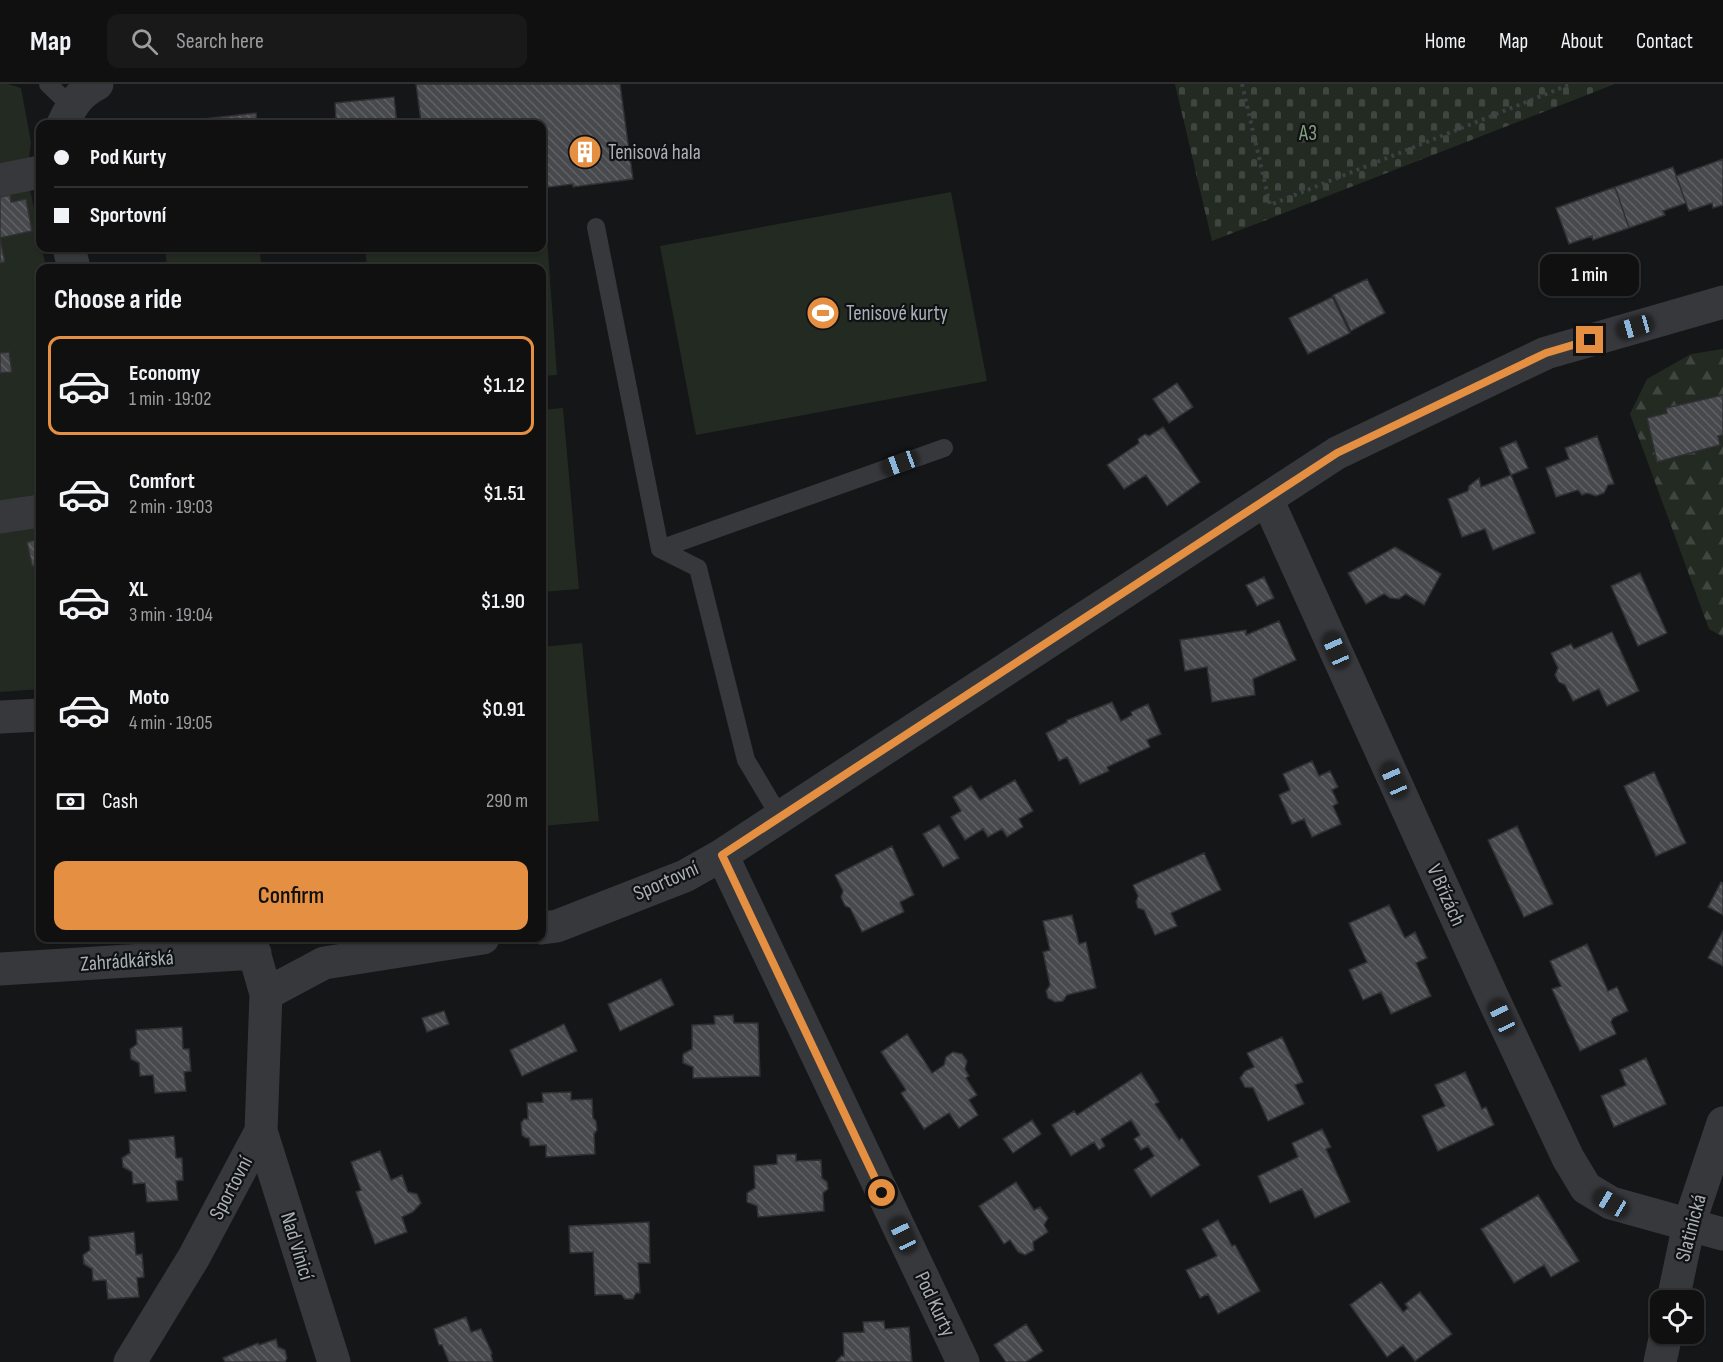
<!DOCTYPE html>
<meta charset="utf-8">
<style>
:root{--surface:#101011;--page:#19191a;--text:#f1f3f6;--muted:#9c9d9f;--line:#303031;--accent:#e48f41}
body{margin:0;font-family:"Sofia Sans Condensed",sans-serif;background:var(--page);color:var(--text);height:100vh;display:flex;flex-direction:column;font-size:22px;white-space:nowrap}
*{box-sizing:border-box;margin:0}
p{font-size:20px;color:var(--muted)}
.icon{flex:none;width:33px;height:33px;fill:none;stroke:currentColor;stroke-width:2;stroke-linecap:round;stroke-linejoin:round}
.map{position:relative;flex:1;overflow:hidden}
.sheet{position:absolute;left:36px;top:180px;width:510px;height:678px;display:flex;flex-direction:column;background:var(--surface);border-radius:12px;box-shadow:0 2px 4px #0004,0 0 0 2px var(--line)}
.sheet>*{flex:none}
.top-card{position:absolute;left:36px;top:36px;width:510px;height:132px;border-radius:12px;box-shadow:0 2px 4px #0004,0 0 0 2px var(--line);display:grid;align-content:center;height:132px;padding:0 18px;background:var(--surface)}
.tools{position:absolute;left:1650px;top:1206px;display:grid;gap:12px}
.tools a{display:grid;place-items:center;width:54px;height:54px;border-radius:12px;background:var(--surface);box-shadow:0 2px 4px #0004,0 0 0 2px var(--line);font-size:30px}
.end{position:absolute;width:27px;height:27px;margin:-14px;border:8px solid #e48f41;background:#111;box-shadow:0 0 0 3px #111}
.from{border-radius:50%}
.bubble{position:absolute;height:42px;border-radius:12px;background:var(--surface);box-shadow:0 2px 4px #0004,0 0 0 2px var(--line);font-size:20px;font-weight:600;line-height:42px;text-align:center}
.car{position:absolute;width:18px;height:36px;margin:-18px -9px;border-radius:8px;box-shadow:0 0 4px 2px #0007;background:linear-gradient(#222 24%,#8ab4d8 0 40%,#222 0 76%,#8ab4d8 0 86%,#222 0)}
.top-card b{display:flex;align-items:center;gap:21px;height:57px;font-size:22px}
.top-card b+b{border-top:2px solid var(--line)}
.top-card i{width:15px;height:15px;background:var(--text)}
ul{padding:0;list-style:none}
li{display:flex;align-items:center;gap:18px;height:99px;margin:0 12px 9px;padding:0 6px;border:3px solid transparent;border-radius:12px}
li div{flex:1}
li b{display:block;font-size:22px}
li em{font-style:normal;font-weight:600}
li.active{border-color:var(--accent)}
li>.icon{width:54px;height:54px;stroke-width:1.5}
h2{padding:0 18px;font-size:27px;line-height:72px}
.pay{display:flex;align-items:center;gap:15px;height:66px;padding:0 18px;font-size:22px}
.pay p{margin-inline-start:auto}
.button{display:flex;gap:12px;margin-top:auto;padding:12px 18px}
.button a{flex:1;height:69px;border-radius:12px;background:var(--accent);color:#111;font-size:24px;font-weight:600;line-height:69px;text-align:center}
header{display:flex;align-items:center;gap:36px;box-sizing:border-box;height:84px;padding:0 30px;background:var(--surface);border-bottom:2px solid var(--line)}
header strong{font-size:28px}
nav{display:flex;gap:33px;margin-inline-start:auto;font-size:21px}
.search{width:420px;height:54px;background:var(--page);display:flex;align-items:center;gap:15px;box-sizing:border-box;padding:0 21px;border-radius:12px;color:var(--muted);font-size:22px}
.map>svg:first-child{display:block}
.green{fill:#222a22}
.forest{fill:url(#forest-firs)}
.cemetery{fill:url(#cemetery-stones)}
.building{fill:url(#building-back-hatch);stroke:#303033;stroke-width:1.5}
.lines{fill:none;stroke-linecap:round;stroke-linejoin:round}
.path{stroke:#3d4043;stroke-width:4;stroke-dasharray:3 4.5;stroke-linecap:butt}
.lane{stroke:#37383c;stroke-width:18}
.street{stroke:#37383c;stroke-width:33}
.route{stroke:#e48f41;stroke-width:8}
.labels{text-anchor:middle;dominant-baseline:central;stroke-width:4.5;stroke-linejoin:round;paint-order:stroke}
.park-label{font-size:21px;fill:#85a081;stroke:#101112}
.poi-label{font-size:21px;fill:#a8afb6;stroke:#101112;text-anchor:start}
.street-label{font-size:21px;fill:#a8afb6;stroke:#101112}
</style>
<header>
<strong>Map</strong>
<div class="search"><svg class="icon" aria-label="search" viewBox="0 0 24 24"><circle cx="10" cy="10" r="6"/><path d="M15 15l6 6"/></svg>Search here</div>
<nav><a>Home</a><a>Map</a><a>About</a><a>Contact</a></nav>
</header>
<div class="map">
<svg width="1723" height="1278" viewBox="0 0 1723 1278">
<defs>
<pattern id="forest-firs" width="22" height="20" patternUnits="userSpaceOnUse" patternTransform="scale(1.5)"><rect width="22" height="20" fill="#222a22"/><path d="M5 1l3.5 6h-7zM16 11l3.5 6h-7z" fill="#3f4640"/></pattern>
<pattern id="cemetery-stones" width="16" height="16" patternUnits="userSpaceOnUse" patternTransform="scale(1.5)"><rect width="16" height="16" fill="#222a22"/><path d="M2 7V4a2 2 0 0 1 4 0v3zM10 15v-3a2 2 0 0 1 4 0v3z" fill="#3f4640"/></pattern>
<pattern id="building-back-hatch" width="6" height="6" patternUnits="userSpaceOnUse" patternTransform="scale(1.5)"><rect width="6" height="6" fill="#47494c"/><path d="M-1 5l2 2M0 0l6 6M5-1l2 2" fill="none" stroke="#5f6164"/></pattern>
</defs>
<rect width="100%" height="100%" fill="#151617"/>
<path class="green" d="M0,0h8l13,4 10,54 -4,32 19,94h-6v421l-40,3z
M951,108l36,189 -291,54 -36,-189z
M542,112h2l13,179 -15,1v-108h-175l-2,-20h177z
M165,164h95l1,20h-94z
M563,324l16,181 -37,3v-182z
M582,559l17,178 -57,5v-179z"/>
<path class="forest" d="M1723,265v288l-14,-8 -79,-215 17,-35 44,-25z"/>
<path class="cemetery" d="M1175,0h440l-403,157z"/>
<path class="building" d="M416,0h204l13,95 -60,8v-3l-31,4v-64h-145v-1l24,-2z
M394,13l3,27h-108l47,-4 -1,-17z
M256,29l1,11h-88l35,-3v-2z
M1723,75v46l-10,3 -1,-5 -23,8 -13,-35z
M1673,83l13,36 -23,8 2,4 -36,13 -14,-41z
M1615,103l14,41 -36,12 -1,-4 -23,8 -13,-36z
M10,111l1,7 15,-3 6,32 -32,7v-41z
M0,155l5,23 -5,1z
M1367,195l18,34 -34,18 -18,-36z
M1332,213l18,36 -42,21 -19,-36z
M9,268l3,20 -12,1v-20z
M1177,299l16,24 -24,16 -16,-24z
M1723,311v40l-5,1 2,9 -63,17 -10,-44 20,-5 -1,-5z
M1163,343l37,55 -33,24 -21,-31 -22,14 -17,-24 32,-22 -1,-4 7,-5 4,2z
M1597,352l17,48 -6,1 -4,8 -8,3 -9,-3 -5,2 -4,-5 -22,7 -10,-29 23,-9 -4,-11z
M1516,357l12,27 -17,7 -11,-27z
M1511,391l24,58 -42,17 -8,-21 -23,8 -14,-38 20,-8 1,-5 10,-8 2,9z
M40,455v25l-8,2 -5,-24z
M1395,463l46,27 -17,31 -18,-11 -7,5 -9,-1 -6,-4 -18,10 -18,-31z
M1640,489l27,60 -29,13 -27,-60z
M1264,493l10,21 -17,8 -11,-21z
M1279,537l17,39 -43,19 2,16 -43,7 -5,-35 -22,4 -5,-31 66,-10v5z
M1612,548l27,59 -32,15 -8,-17 -26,12 -8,-16 -6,-3 -4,-7 3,-7 -7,-15 20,-9 3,5z
M1112,618l9,19 11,-6 -1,-3 17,-8 13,30 -14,6 3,7 -43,20 2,4 -29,13 -13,-27 -8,4 -13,-28 21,-11v-2z
M1312,677l7,15 11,-5 8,16 -6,3 6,13 -5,3 8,18 -29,13 -8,-18 -12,5 -13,-29 11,-5 -7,-16z
M1654,688l32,71 -30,13 -32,-70z
M1015,696l18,31 -14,8 4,8 -16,10 -5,-8 -14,8 -5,-8 -18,11 -14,-23 10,-6 -8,-14 18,-11 9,14z
M939,741l20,33 -16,9 -20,-33z
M1517,742l36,78 -29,13 -36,-77z
M892,762l22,49 -14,7 4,10 -42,20 -12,-24 -5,-2 -4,-9 2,-6 -8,-16z
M1204,769l17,37 -50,23 6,13 -22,9 -11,-25 -6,-2 -2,-6 2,-6 -5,-11z
M1721,798l2,1v32l-15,-8z
M1389,821l16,33 10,-6 12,26 -11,5 15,33 -40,18 -10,-22 -18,8 -14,-30 18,-8 -18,-39z
M1072,831l7,29 7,-2 10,46 -29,7 -4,6 -8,1 -7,-4 -2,-7 4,-6 -7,-33 7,-2 -7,-29z
M1723,847v35l-15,-8z
M1587,860l21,47 9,-4 11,24 -15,7 -2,4 5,12 -36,17 -28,-62 9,-3 -11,-25z
M661,895l13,26 -54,26 -12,-27z
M444,927l5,13 -22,8 -5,-14z
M733,931l1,8h24l2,53 -67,2v-11l-10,-4v-9l9,-5v-24l23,-1 -1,-8z
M564,940l13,27 -55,25 -12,-26z
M182,943l1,22h6l2,22 -7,1 2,19 -31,2 -2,-18 -13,1 -1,-13 -8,-4 -1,-10 7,-5 -1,-14z
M907,950l25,39 12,-8 2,-8 7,-5 9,2 5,7 -2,8 4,7 -3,2 11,17 -8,5 9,15 -19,13 -10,-15 -25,16 -23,-36 5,-3 -25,-38z
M1282,953l21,45 -8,3 9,19 -36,17 -15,-33 -8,-1 -5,-9 5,-7 9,-4 -7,-14z
M1646,974l20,46 -52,23 -13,-31 25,-11 -6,-15z
M1465,988l17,37 4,-2 8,18 -56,26 -16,-35 23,-10 -10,-21z
M1141,989l18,29 -4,2 24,36 3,-2 18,27 -49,32 -17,-27 20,-14 -6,-10 -7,4 -7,-11 6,-4 -9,-15 -30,19 4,7 -6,4 -5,-8 -23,14 -19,-31 22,-14 3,4z
M571,1008v8l21,-1 1,19 3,3 1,9 -3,4 1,20 -49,3v-12l-16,1 -1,-8h-3l-4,-3 -1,-12 3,-4h4l-1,-16 16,-1 -1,-9z
M1032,1036l9,14 -28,19 -10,-14z
M1322,1045l9,18 -5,2 24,53 -35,16 -13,-29 -32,14 -12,-27 40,-19 -6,-14z
M174,1052l2,22h6l1,22 -7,1 2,19 -31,2 -2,-19 -12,1 -1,-12 -9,-5 -1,-9 8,-5 -1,-13z
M380,1067l11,29 11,-5 6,17 9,2 4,9 -8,9 -11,5 5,15 -32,12 -19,-52 5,-2 -10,-28z
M796,1070v7l25,-1 1,18 5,4 1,7 -5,4 1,18 -66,6 -1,-11 -10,-4v-9l8,-5 -1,-22 23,-2v-9z
M1016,1098l18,28 6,-3 8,11 -4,7 4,7 -15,10 1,8 -9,5 -7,-3 -8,-12 -6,4 -25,-38z
M1538,1111l41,66 -28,16 -7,-12 -30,18 -33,-54z
M1218,1136l14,26 3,-1 25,46 -42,23 -10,-20 -8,4 -14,-28 31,-14 -15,-27z
M649,1138l1,41h-12l2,30h-4l-3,6h-8l-4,-5 -26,1 -2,-43 -23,1 -1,-27z
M134,1148l2,23 6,-1 2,23 -7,1 2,19 -31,2 -2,-19 -13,1 -1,-12 -8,-5 -1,-9 7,-5 -1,-13z
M1381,1198l22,30 5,-4 -3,-4 15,-12 32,42 -37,27 -12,-16 -16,12 -37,-52z
M466,1233l5,15 10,-3 11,24 -1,2 2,7h-44l-7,-17h-3l-5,-16z
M884,1237l1,8 24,-2 3,35h-76l5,-6h3l-1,-23 21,-1 -1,-10z
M1026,1240l17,27 -17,11h-20l-12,-17z
M276,1255l2,8 7,3 2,8 -2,4h-60l-2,-4 35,-15 1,2z"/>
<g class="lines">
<path class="path" d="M1242,0l28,121 301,-121"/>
<path class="lane" d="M48,0l23,22
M596,143l64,322 38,19 48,192 34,57
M660,465l284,-101"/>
<path class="street" d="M63,40c8,-18 16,-31 34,-40
M0,96l40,-8
M69,164l5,20
M1267,415l225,497 76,162 18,30 25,15 112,31
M0,433l40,-6
M0,633l40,-2
M722,771l241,507
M542,844l15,-2 128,-50 37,-21 615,-402 209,-100 177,-51
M0,885l255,-16
M266,910l58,-31 159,-25
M261,1047l73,231
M1673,1216l16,-76 34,-101
M130,1278l64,-105 67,-126 5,-137 -16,-56
M1660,1278l6,-28"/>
</g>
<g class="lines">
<path class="route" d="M882,1109l-160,-338 615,-402 209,-100 44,-13"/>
</g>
<defs>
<symbol id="building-disc" viewBox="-11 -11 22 22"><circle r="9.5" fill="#e48f41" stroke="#101112"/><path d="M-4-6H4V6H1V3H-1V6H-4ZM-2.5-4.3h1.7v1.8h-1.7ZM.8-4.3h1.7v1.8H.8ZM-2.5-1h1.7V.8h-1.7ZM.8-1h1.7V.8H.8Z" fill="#fff"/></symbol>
<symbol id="stadium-disc" viewBox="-11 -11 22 22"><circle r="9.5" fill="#e48f41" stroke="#101112"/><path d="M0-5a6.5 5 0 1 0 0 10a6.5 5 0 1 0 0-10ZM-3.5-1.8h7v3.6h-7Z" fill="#fff"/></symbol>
</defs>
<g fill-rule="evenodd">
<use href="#building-disc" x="566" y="49" width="38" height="38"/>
<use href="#stadium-disc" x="804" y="210" width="38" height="38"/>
</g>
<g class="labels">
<g class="park-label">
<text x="1308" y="49">A3</text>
</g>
<g class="poi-label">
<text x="608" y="68">Tenisová hala</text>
<text x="846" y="229">Tenisové kurty</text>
</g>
<g class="street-label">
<text transform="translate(666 797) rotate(-24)">Sportovní</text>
<text transform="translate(1446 811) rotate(66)">V Břízách</text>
<text transform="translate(127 877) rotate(-4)">Zahrádkářská</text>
<text transform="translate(231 1104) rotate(-62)">Sportovní</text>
<text transform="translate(1691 1144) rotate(-75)">Slatinická</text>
<text transform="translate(297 1162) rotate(73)">Nad Vinicí</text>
<text transform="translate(935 1220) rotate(65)">Pod Kurty</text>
</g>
</g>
</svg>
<div class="tools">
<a><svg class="icon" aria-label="locate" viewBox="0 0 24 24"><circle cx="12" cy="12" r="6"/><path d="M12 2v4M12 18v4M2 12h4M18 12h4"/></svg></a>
</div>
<i class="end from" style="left:882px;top:1109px"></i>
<i class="end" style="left:1590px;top:256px"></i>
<div class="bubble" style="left:1540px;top:170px;width:99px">1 min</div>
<i class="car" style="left:1635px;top:243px;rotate:254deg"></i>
<i class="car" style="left:900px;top:379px;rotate:250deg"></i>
<i class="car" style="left:1336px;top:566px;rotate:336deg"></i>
<i class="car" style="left:1394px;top:696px;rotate:336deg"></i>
<i class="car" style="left:1502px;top:933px;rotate:335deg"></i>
<i class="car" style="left:1611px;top:1119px;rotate:301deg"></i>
<i class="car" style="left:903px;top:1151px;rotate:335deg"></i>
<div class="top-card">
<b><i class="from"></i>Pod Kurty</b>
<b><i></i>Sportovní</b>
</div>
<section class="sheet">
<h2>Choose a ride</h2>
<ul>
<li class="active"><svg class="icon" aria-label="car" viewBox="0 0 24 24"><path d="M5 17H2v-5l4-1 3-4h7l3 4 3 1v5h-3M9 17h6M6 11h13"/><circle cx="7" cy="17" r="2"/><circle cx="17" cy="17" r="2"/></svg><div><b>Economy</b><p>1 min · 19:02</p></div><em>$1.12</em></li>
<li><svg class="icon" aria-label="car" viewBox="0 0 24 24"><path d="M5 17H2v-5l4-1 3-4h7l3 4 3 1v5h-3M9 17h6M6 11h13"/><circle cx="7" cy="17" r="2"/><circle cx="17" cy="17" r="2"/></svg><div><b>Comfort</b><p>2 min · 19:03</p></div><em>$1.51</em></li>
<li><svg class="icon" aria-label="car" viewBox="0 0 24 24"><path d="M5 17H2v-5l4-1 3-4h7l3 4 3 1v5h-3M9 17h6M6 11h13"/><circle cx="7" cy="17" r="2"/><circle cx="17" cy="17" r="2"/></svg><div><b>XL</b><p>3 min · 19:04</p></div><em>$1.90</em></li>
<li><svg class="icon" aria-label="car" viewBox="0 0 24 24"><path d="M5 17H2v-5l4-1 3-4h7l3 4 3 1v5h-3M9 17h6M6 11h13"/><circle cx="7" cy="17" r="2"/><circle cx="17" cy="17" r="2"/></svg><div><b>Moto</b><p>4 min · 19:05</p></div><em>$0.91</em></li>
</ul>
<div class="pay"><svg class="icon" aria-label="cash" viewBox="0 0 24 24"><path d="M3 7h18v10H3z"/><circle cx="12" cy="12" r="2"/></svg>Cash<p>290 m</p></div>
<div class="button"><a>Confirm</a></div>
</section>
</div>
